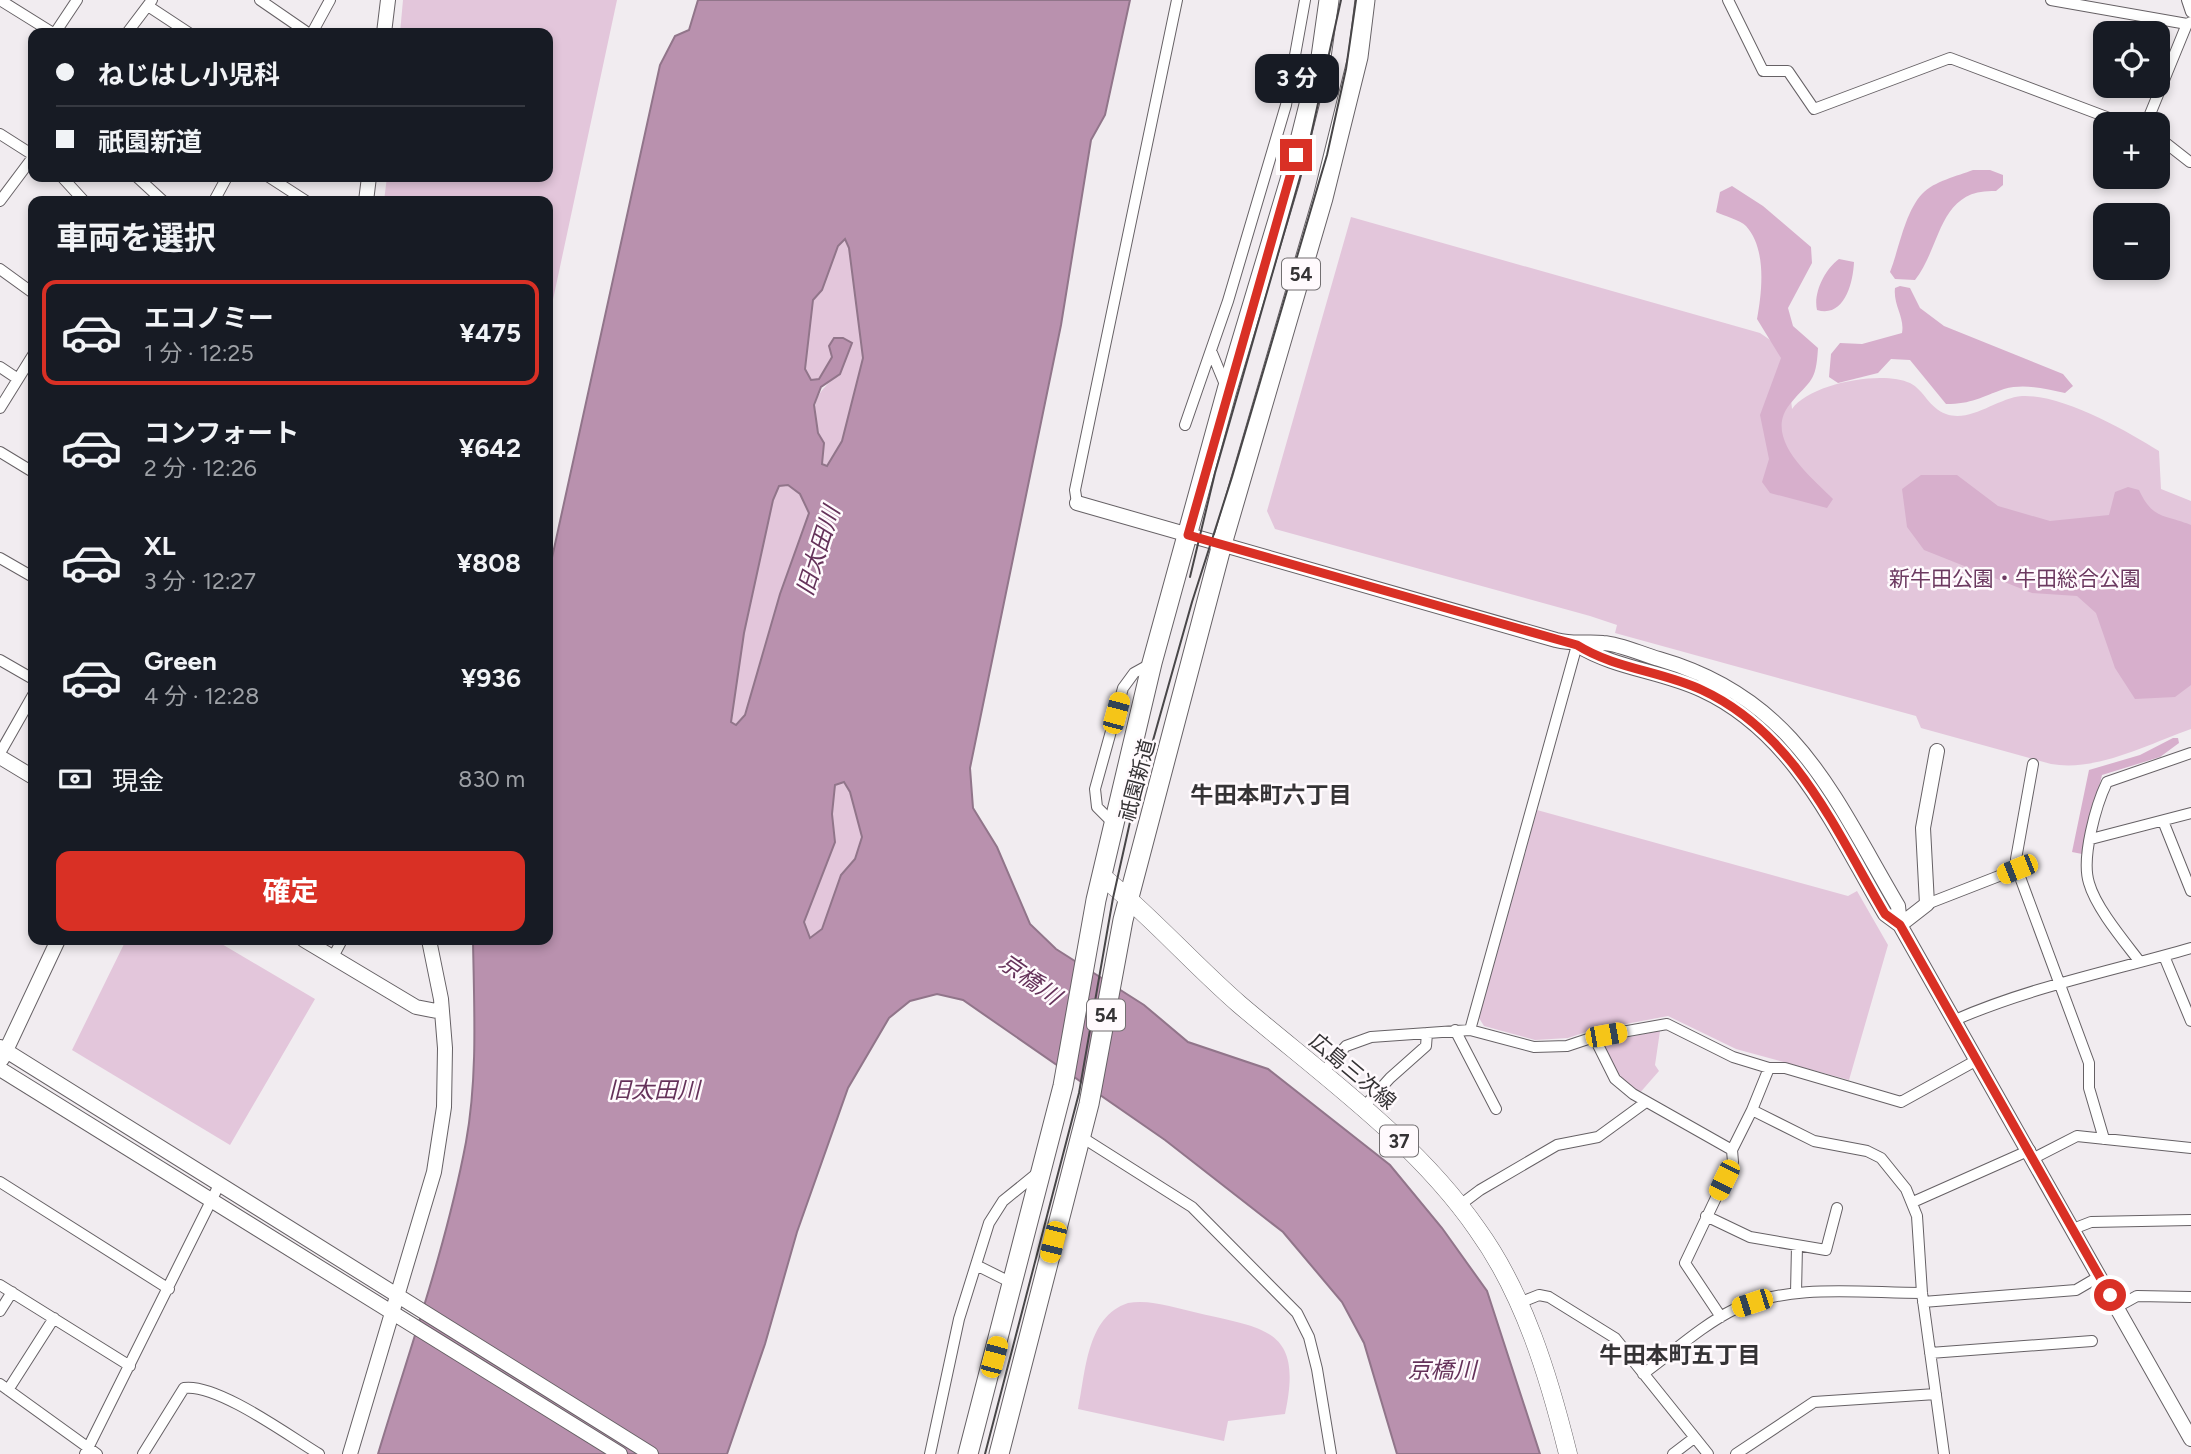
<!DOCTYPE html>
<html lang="ja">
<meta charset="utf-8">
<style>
:root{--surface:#171b24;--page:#20242c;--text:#f1f3f6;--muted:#9ea1a6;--line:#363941;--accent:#d93025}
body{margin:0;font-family:Figtree,"Noto Sans JP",sans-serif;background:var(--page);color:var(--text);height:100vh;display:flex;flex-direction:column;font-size:26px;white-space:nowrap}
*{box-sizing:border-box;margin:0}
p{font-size:23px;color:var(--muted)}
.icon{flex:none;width:38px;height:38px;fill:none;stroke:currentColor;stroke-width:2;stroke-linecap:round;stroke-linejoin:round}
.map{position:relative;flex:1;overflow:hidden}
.side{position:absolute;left:28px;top:196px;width:525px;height:749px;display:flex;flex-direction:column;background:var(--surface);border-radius:14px;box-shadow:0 4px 10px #0003}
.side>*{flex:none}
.guide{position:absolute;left:28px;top:28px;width:525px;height:154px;border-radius:14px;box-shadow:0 4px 10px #0003;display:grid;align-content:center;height:154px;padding:0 28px;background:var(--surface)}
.tools{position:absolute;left:2093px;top:21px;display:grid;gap:14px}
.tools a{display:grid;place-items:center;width:77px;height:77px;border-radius:14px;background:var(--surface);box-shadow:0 4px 10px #0003;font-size:35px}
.end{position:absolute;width:32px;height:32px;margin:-16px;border:9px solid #d93025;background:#fff;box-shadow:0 0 0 4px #fff}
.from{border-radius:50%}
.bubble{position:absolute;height:49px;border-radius:14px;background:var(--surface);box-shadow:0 4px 10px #0003;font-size:23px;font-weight:700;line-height:49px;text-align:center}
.car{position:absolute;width:21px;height:42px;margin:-21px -10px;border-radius:9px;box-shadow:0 0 5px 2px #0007;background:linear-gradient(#f5c518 24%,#345 0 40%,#f5c518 0 76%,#345 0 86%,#f5c518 0)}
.guide b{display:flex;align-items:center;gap:24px;height:66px;font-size:26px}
.guide b+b{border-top:2px solid var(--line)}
.guide i{width:18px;height:18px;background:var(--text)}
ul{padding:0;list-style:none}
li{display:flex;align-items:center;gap:21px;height:105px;margin:0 14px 10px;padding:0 14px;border:4px solid transparent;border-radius:14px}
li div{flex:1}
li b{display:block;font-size:26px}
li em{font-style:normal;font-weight:700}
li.active{border-color:var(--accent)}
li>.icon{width:63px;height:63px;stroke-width:1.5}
h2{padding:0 28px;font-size:32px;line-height:84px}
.pay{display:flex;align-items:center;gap:18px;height:77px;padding:0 28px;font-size:26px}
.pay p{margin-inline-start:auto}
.button{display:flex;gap:14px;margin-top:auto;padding:14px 28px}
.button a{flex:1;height:80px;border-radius:14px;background:var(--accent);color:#fff;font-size:28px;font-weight:700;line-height:80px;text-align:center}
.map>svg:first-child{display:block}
.green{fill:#e3c6db}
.forest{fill:#d7afcc}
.water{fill:#b991ae;stroke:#91758a;stroke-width:2;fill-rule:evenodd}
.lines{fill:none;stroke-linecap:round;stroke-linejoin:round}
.minor-casing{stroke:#666165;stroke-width:12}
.tertiary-casing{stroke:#666165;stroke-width:16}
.primary-casing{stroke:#666165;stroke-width:19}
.trunk-casing{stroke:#666165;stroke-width:21}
.minor{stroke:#fff;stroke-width:10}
.tertiary{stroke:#fff;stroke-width:14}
.primary{stroke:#fff;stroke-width:18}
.trunk{stroke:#fff;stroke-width:19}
.tram{stroke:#484648;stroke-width:2}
.route{stroke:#d93025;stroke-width:9}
.labels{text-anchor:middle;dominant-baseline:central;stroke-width:5;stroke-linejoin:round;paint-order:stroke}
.shield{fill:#fffafd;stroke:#726f71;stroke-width:2}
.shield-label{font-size:19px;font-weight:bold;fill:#353335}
.park-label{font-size:21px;fill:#6c3960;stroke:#fffafd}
.street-label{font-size:21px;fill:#353335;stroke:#fffafd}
.water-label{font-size:23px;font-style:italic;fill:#65325a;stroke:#fffafd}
.neighbourhood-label{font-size:23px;font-weight:bold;fill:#353335;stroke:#fffafd}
</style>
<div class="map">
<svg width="2191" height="1454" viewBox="0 0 2191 1454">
<rect width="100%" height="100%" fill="#f1ecf0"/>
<path class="green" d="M403,0h214l-69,323v-122h-164l3,-24h161v-144h-148z
M1351,217l409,116 26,18 6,58c18,-26 91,-39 118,-26 14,7 19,25 36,31 25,9 51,-16 76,-18 40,-2 105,35 137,55l2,38 30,12v228c-43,15 -94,43 -140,35l-130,-36 -5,-12 -301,-83 2,-8 -27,-9 -315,-87 -8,-18z
M845,239l4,9 14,110 -21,83 -14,25 -6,-1c4,-43 -28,-58 18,-91l-8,-18 -13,23 -8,1 -6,-11 8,-69 9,-10 16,-44z
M788,485l12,9 9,19 -29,81 -35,121 -8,10 -6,-3 13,-89 29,-133 6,-14z
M844,782l6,10 12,45 -7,22 -14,16 -19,54 -12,9 -6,-16 31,-80 -3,-28 3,-29z
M1537,810l311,86 9,-5 31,54 -39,135 -113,-31 -68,-33 -79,15 -21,7 -33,2 -51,-14 -5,-8z
M126,940h89l100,59 -85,146 -158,-95z
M1660,1031l-5,34 4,6 -21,24 -14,-11 -25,-41z
M1128,1303c23,-4 47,5 70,10 70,16 105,17 87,101l-57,7 -4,20 -146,-32c8,-37 8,-92 50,-106z"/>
<path class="forest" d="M1973,170h17l13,5v10l-7,6c-58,-3 -54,55 -81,89l-20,-1 -5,-7c9,-23 15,-60 32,-78 12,-13 36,-18 51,-24z
M1732,186l31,20 48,41 1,16 -24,45 5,18 25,22c-2,35 -7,31 -28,56 -28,34 21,73 43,95l-6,9 -57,-15 -8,-11 7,-23 -9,-44 21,-57 -24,-39c5,-27 10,-70 -11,-93 -6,-6 -22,-10 -30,-14l4,-20z
M1839,259l15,3c-1,22 -10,56 -37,48 -4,-17 8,-41 22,-51z
M1900,286l10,2 10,20 24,18 119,48 10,12 -8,7c-20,-4 -40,-10 -61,-4 -23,8 -32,15 -58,15l-36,-44 -19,-1 -13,14 -40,10 -9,-6 2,-23 9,-11 22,1 40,-11c3,-16 -9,-28 -7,-45z
M1921,475h36l41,31 52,15 59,-6 6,-23 13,-5 11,3c14,30 25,24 52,35v160l-16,12 -40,2 -20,-31 -19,-55 -19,-17 -45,-3 -108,-43 -17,-23 -5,-38z
M2173,738h5l1,5 -19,14 -58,18 -20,79 -10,-2 17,-82 51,-15z"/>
<path class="water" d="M698,0h432l-25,115 -14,25 -30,185 -91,443 3,40 24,39 33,77 26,25 88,56 44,37 80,27 122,96 52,63 45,63 53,163h-143l-33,-111 -22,-41 -59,-70 -118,-92 -202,-140 -26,-6 -27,7 -21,17 -41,70 -51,144 -32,112 -38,110h-349c31,-103 68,-206 88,-312 12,-66 8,-136 7,-202h75v-364l112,-511 15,-29 14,-6zM845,239l4,9 14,110 -21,83 -15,25 -5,-2 2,-21 -6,-10 -4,-28 7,-18 19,-13 12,-31 -9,-5h-9l-5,8 3,11 -13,22 -8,1 -6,-11 8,-69 9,-10 16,-44zM788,485l12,9 9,19 -29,81 -35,121 -9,10 -5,-3 13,-89 29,-133 6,-14zM844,782l6,10 12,45 -7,22 -14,16 -19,54 -12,9 -6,-16 31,-80 -3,-28 3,-29z"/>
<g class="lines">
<defs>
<path id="minor" d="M0,0l53,33
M260,0l48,33
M1728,0l35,71h25l26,38 136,-51 175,66
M2051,0l136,24 4,-2
M2187,0l4,12
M148,6l41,27
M55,33l22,-33
M127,33l25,-33
M312,33l18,-33
M2146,124l41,-100
M0,134l33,21
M2158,137l32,25
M62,177l22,24
M137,177l26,24
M269,177l37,24
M0,201l33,-44
M214,201l13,-24
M0,269l33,24
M1212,353l14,34
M0,367l18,12
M0,408l33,-53
M1185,425l43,-124 58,-196 19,-105
M0,452l33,20
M1077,503l-2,-13 102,-490
M0,558l33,19
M0,660l33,19
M0,753l33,-58
M2033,764l-17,95 1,10 72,194v25l15,51
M2163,821l28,70
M1113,823l-16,-16 -2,-18 28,-101 11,-15 18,-10
M2091,839l100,-26
M1927,904l90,-35
M2164,956l27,65
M333,957l9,-17
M2140,962c-16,-21 -44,-54 -51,-79 -8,-25 7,-78 18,-101l84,-29
M1955,1020c75,-33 157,-49 236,-72
M1455,1030l41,79
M1470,1030l107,-385
M1594,1037l21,42 18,15 99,56
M1769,1068l-17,42 62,31 53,10 14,7 25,31 11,27 5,77 22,161
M1321,1074l25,-28 25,-9 99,-7 64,17 33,-1 27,-9 73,-13 66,33 36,11h16l116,34 76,-42
M1362,1109l28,-31 36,-32 1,-13
M1080,1136l112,71 105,106 12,24 8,32 14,85
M2034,1158l43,-22 114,12
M0,1182l169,107
M1913,1202l117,-52
M1460,1205l20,-15 77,-45 41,-8 48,-35
M1706,1216l44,21 76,13 11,-42
M2073,1229l18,-7 100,-2
M976,1265l38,19
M0,1285l130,81
M1796,1293l1,-47
M1923,1302l153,-12 24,-14
M1519,1303l20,-8 10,2 66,41 93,116
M2117,1307l20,-11 54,1
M0,1311l12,-19
M1721,1317l-36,-54 48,-101 -1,-12 20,-40
M1930,1353l162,-12
M1643,1374c29,-21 59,-49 92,-65 56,-26 126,-16 187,-16
M0,1384l97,70
M8,1390l46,-72
M85,1454l134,-269
M143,1454l41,-66c33,-5 105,48 135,66
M930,1454l29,-135 30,-96 14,-22 37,-30
M1673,1454l21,-16
M1736,1454l78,-52 122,-8"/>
<path id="tertiary" d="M384,33l4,-33
M366,201l3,-24
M1077,503l479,137c20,5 29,1 47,3 18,1 38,11 56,16 136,39 173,135 239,247l2,19
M1577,645c39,24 85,26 125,45 93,43 134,141 183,224l15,11 291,514
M0,757l33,20
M1900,925l27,-21 -4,-76 14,-77
M304,940l112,67 26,5
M0,1047l651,407
M2,1059l56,-119
M0,1069l620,385
M350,1454l84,-282 10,-65 1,-59 -4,-49 -12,-59"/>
<path id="primary" d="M1103,877c48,39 89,86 136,127 82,70 176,136 238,225 47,65 72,148 91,225"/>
<path id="trunk" d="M968,1454l95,-368 33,-186 56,-237 75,-273 63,-210 31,-123 8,-57
M999,1454l90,-350 34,-184 99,-376 101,-346 35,-141 7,-57"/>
</defs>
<use href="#minor" class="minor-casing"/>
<use href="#tertiary" class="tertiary-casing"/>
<use href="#primary" class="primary-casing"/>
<use href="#trunk" class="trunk-casing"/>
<use href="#minor" class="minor"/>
<use href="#tertiary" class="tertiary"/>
<use href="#primary" class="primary"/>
<use href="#trunk" class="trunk"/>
<path class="tram" d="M1190,577l25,-104 92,-320 34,-153
M985,1454l94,-361 34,-195 17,-76 62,-220 40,-125 95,-322 19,-86 10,-69"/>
</g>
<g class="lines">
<path class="route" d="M1296,155l-108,380 389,110c38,24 85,26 125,45 93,43 134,141 183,224l15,11 210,370"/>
</g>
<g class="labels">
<g class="shield">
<rect x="1282" y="258.5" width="38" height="31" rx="5"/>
<rect x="1087" y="999.5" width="38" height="31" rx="5"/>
<rect x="1380" y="1125.5" width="38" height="31" rx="5"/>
</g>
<g class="shield-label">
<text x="1301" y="274">54</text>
<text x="1106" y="1015">54</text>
<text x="1399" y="1141">37</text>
</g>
<g class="park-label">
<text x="2015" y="578">新牛田公園・牛田総合公園</text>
</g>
<g class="street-label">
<text transform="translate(1137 780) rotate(-75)">祇園新道</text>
<text transform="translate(1353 1071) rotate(40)">広島三次線</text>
</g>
<g class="water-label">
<text transform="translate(818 551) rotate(-72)">旧太田川</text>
<text transform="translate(1030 979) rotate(35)">京橋川</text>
<text x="654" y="1090">旧太田川</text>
<text x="1442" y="1370">京橋川</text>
</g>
<g class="neighbourhood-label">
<text x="1271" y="795">牛田本町六丁目</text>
<text x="1680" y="1355">牛田本町五丁目</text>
</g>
</g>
</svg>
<div class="tools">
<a><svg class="icon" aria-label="locate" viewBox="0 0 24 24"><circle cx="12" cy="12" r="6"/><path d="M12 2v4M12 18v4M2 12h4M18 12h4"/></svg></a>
<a>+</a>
<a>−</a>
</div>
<i class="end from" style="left:2110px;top:1295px"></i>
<i class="end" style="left:1296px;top:155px"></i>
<div class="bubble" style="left:1255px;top:54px;width:84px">3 分</div>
<i class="car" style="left:1116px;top:713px;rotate:15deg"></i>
<i class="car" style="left:2017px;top:869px;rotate:248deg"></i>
<i class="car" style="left:1606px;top:1035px;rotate:80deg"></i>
<i class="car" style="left:1724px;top:1180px;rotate:206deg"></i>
<i class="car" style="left:1053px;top:1242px;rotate:194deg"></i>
<i class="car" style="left:1752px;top:1303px;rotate:252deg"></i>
<i class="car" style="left:994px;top:1357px;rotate:15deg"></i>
<div class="guide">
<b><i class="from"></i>ねじはし小児科</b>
<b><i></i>祇園新道</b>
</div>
<section class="side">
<h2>車両を選択</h2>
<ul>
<li class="active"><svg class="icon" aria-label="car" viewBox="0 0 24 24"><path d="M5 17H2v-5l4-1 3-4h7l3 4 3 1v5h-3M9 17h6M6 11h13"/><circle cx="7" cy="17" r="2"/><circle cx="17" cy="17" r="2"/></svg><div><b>エコノミー</b><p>1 分 · 12:25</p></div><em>¥475</em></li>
<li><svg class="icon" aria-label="car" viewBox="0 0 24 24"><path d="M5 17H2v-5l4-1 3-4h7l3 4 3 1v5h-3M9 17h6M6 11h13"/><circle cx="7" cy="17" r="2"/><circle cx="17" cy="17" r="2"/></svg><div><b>コンフォート</b><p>2 分 · 12:26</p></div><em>¥642</em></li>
<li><svg class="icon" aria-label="car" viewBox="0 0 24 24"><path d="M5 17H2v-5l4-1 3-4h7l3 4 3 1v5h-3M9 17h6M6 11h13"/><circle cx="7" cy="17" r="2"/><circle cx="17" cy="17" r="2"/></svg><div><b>XL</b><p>3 分 · 12:27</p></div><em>¥808</em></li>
<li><svg class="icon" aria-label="car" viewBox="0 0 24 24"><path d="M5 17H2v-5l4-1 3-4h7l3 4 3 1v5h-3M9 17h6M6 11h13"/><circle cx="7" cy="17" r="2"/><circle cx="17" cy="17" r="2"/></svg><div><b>Green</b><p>4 分 · 12:28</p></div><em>¥936</em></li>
</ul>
<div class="pay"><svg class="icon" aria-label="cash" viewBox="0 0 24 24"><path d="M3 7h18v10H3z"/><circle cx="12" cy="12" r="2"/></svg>現金<p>830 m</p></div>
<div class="button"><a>確定</a></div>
</section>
</div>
